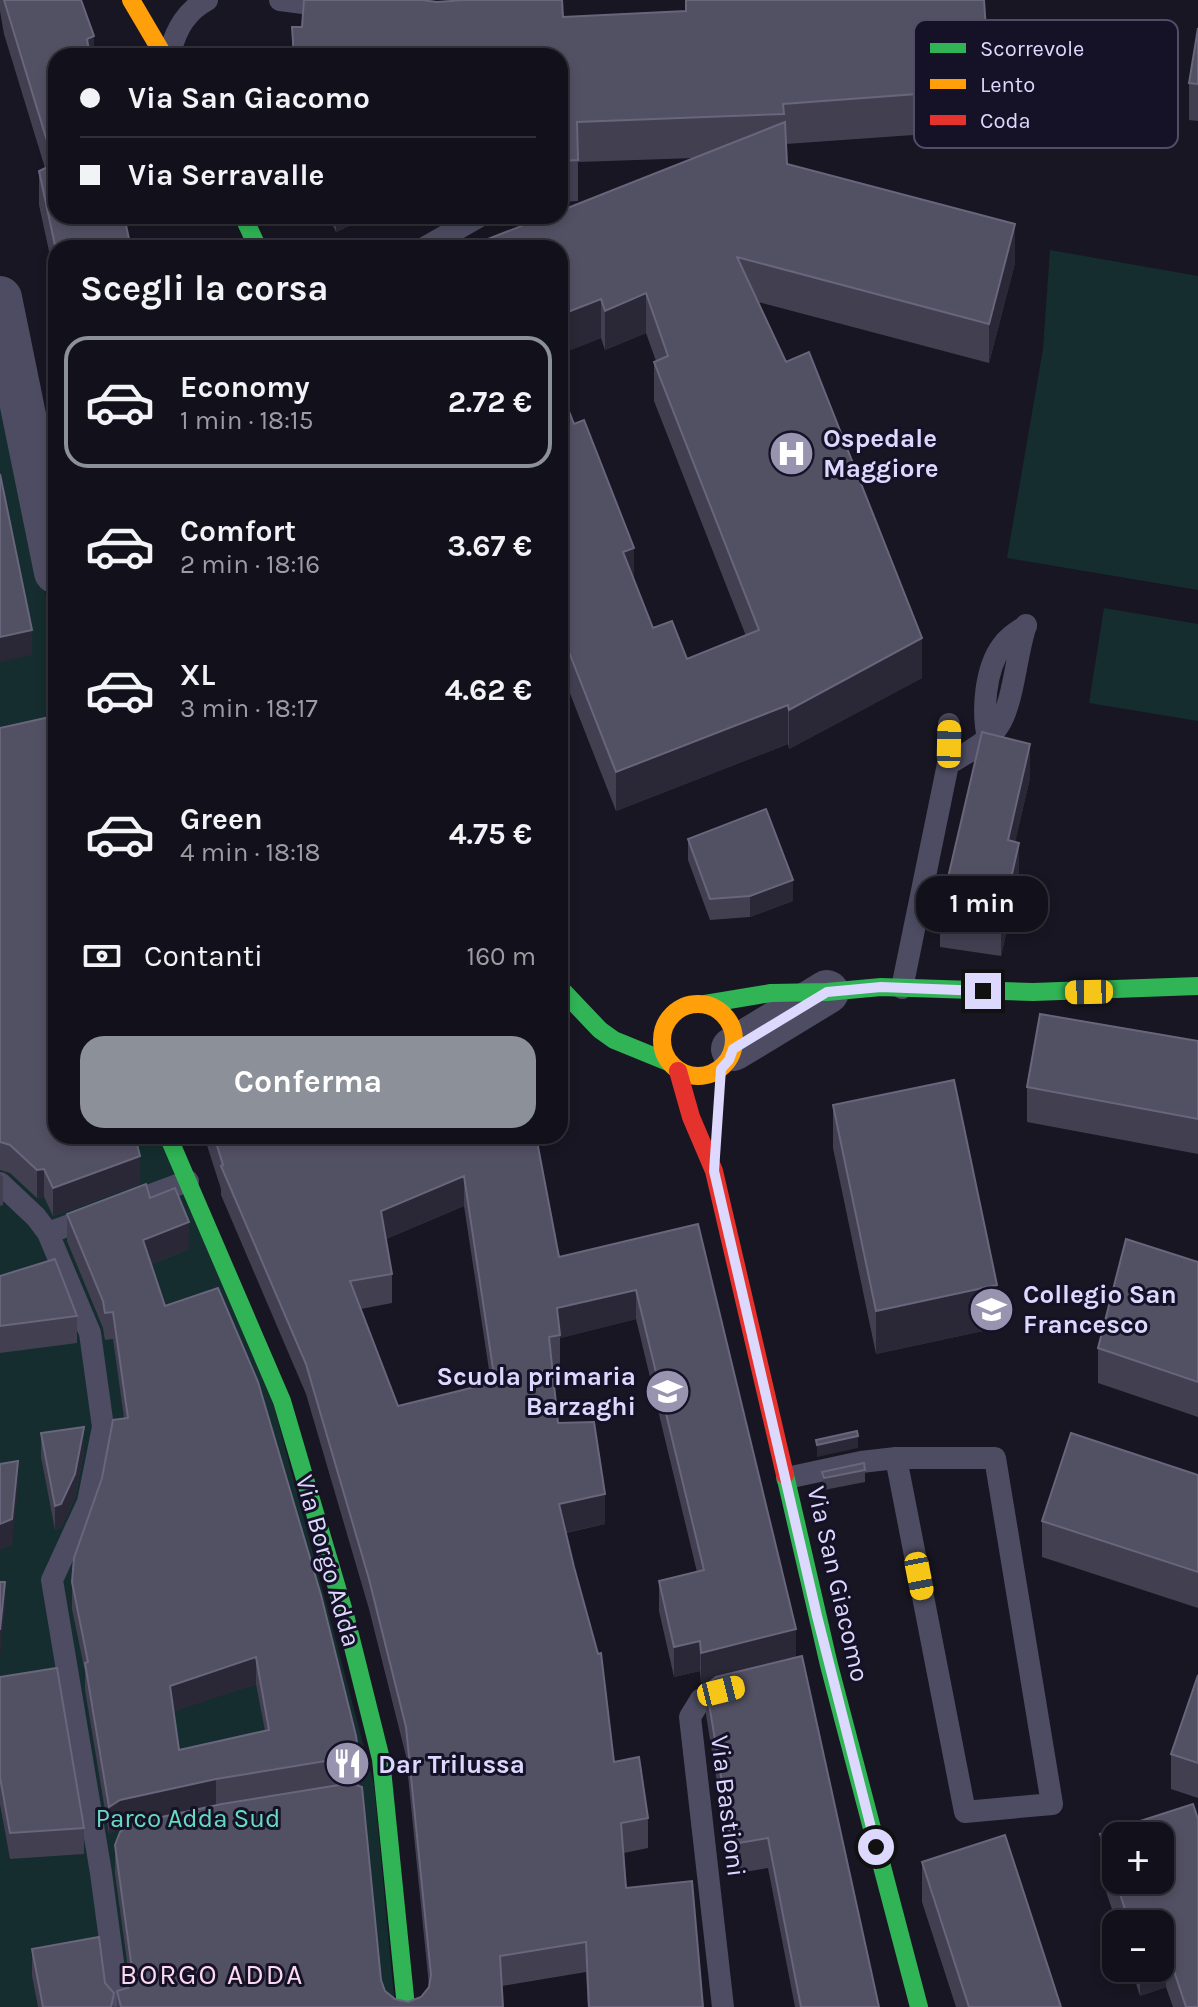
<!DOCTYPE html>
<html lang="it">
<meta charset="utf-8">
<style>
:root{--surface:#12101a;--page:#1b1923;--text:#f1f3f6;--muted:#9c9da2;--line:#313039;--accent:#8c9099}
body{margin:0;font-family:Karla,sans-serif;background:var(--page);color:var(--text);height:100vh;display:flex;flex-direction:column;font-size:30px;white-space:nowrap}
*{box-sizing:border-box;margin:0}
p{font-size:26px;color:var(--muted)}
.icon{flex:none;width:44px;height:44px;fill:none;stroke:currentColor;stroke-width:2;stroke-linecap:round;stroke-linejoin:round}
.map{position:relative;flex:1;overflow:hidden}
.sheet{position:absolute;left:48px;top:240px;width:520px;height:904px;display:flex;flex-direction:column;background:var(--surface);border-radius:24px;box-shadow:0 4px 12px #0003,0 0 0 2px var(--line)}
.sheet>*{flex:none}
.top-card{position:absolute;left:48px;top:48px;width:520px;height:176px;border-radius:24px;box-shadow:0 4px 12px #0003,0 0 0 2px var(--line);display:grid;align-content:center;height:176px;padding:0 32px;background:var(--surface)}
.tools{position:absolute;left:1102px;top:1822px;display:grid;gap:16px}
.tools a{display:grid;place-items:center;width:72px;height:72px;border-radius:16px;background:var(--surface);box-shadow:0 4px 12px #0003,0 0 0 2px var(--line);font-size:40px}
.end{position:absolute;width:36px;height:36px;margin:-18px;border:10px solid #ddd8fd;background:#111;box-shadow:0 0 0 4px #111}
.from{border-radius:50%}
.bubble{position:absolute;height:56px;border-radius:24px;background:var(--surface);box-shadow:0 4px 12px #0003,0 0 0 2px var(--line);font-size:26px;font-weight:700;line-height:56px;text-align:center}
.car{position:absolute;width:24px;height:48px;margin:-24px -12px;border-radius:10px;box-shadow:0 0 6px 2px #0007;background:linear-gradient(#f5c518 24%,#345 0 40%,#f5c518 0 76%,#345 0 86%,#f5c518 0)}
.top-card b{display:flex;align-items:center;gap:28px;height:76px;font-size:30px}
.top-card b+b{border-top:2px solid var(--line)}
.top-card i{width:20px;height:20px;background:var(--text)}
ul{padding:0;list-style:none}
li{display:flex;align-items:center;gap:24px;height:132px;margin:0 16px 12px;padding:0 16px;border:4px solid transparent;border-radius:24px}
li div{flex:1}
li b{display:block;font-size:30px}
li em{font-style:normal;font-weight:700}
li.on{border-color:var(--accent)}
li>.icon{width:72px;height:72px;stroke-width:1.5}
h2{padding:0 32px;font-size:36px;line-height:96px}
.pay{display:flex;align-items:center;gap:20px;height:88px;padding:0 32px;font-size:30px}
.pay p{margin-inline-start:auto}
.cta{display:flex;gap:16px;margin-top:auto;padding:16px 32px}
.cta a{flex:1;height:92px;border-radius:24px;background:var(--accent);color:#fff;font-size:32px;font-weight:700;line-height:92px;text-align:center}
.map>svg:first-child{display:block}
.green{fill:#152d2e}
.lines{fill:none;stroke-linecap:round;stroke-linejoin:round}
.lane{stroke:#4d4c62;stroke-width:22}
.street{stroke:#4d4c62;stroke-width:44}
.fast{stroke:#30b455;stroke-width:18}
.slow{stroke:#ff9f0a;stroke-width:18}
.jam{stroke:#e5322d;stroke-width:18}
.wall{fill:#423f51;fill-rule:evenodd}
.shaded-wall{fill:#2a2836}
.building{fill:#525063;stroke:#68657c;stroke-width:2;fill-rule:evenodd}
.route{stroke:#ddd8fd;stroke-width:10}
.labels{text-anchor:middle;dominant-baseline:central;stroke-width:6;stroke-linejoin:round;paint-order:stroke}
.poi-label{font-size:26px;font-weight:bold;fill:#ddd8fd;stroke:#151127;text-anchor:start}
.street-label{font-size:26px;fill:#ddd8fd;stroke:#151127}
.park-label{font-size:26px;fill:#66dbc0;stroke:#151127}
.neighbourhood-label{font-size:28px;letter-spacing:2px;fill:#fddaf0;stroke:#151127}
.key{fill:#151127;stroke:#514d67;stroke-width:2}
.key-label{font-size:22px;fill:#ddd8fd}
</style>
<div class="map">
<svg width="1198" height="2007" viewBox="0 0 1198 2007">
<rect width="100%" height="100%" fill="#181622"/>
<path class="green" d="M1050,250l148,26v314l-191,-32 36,-209z
M0,368l56,277v491h102l115,266 101,383 21,222h-395z
M1104,608l94,16v97l-109,-18z"/>
<g class="lines">
<path class="lane" d="M280,0l54,7
M171,50c5,-21 17,-40 36,-50
M424,248l56,-32
M988,738c-6,-27 -3,-69 14,-92 6,-9 15,-14 24,-20
M948,764c18,-11 40,-21 51,-39 15,-24 17,-71 27,-100
M902,988l46,-224 1,-40
M0,1183l36,34 12,16 42,100 13,94 -15,75 -36,78 49,293 18,134
M48,1233l140,-52
M787,1478l74,-16 35,-4h99l57,346 -87,8 -69,-354
M723,2007l-33,-290 11,-18 31,-11"/>
<path class="street" d="M0,298l56,274
M733,1049l94,-57"/>
<path class="fast" d="M243,216l15,32
M560,988l40,42 14,10 54,22
M705,1004l66,-11 56,-1 54,-5 152,5 165,-6
M168,1136l114,265 63,214 36,144 25,248
M785,1475l44,190 90,342"/>
<path class="slow" d="M131,0l33,56
M662 1040a36 36 0 1 1 72 0a36 36 0 1 1-72 0Z"/>
<path class="jam" d="M678,1071l13,46 23,54 71,304"/>
</g>
<path class="wall" d="M0,0h81l13,56 -38,192v35l-17,-78v-34l6,-3 -41,-134 -4,-23z
M437,2l126,15 123,-6 303,65v41h-5v13l-198,14 1,20 228,99 -26,100 -231,-61 164,376 -133,71 -1,-5 -172,67 -56,-143v-280l93,240 34,31 59,-23 -92,-235v-39l2,-1 -10,-28 -41,17 -4,-12 -41,16v-106l135,-90 -117,4v39l-18,1v-146h-268v-29h10z
M1198,28v93l-9,-1v-37z
M328,216h43l-35,16z
M0,728l56,408 84,48 -87,32 -9,-19 -7,1 -27,-25 -10,-3z
M1030,778l-15,64 4,35 -18,79 -61,-9v-35z
M688,839l105,62 -43,16 -40,3 -22,-60z
M1198,1041v113l-171,-32v-35z
M833,1105l164,223 -121,26 -43,-206z
M204,1136h332l23,121 139,-33 98,434 83,349h-84l-27,-139 -36,6 -26,-159v-30l6,-5 -11,3 -1,-12 -26,6 -15,-66v-30l38,-9 -61,-253 -76,19v27l-8,1 6,57 47,101 -39,9 48,229 34,56v30l-24,5 2,35 77,119h-115l-2,-35 -84,14 1,21h-386v-16l11,-3 2,-5 -15,-109v-29l12,-19 -7,1 -11,7 -24,-144v-18l-13,-63v-27l52,-164 -11,-79 -8,1 -2,-12 -36,-87v-27l83,-16 39,51 -38,15 14,42 194,452v27l22,195 4,11 10,8 13,3 13,-5 8,-11 -23,-230 -37,-147 -63,-215 -85,-199v-6zM464,1206l27,177 -93,23 -37,-97 31,-6v-29l-6,-35zM256,1684l9,47 -86,19 -6,-39z
M0,1174l3,3v28l-3,1z
M1198,1262v155l-100,-34v-35z
M0,1276l77,40v27l-77,10z
M41,1433l43,18 -9,47 -14,29 -6,3 -14,-73z
M865,1470v12l-41,8 -2,-18z
M1198,1475v133l-156,-51v-36z
M1198,1675v123l-27,-9v-35z
M0,1677l84,151v26l-74,5 -10,-55z
M1198,1819v188h-25l-7,-20 -26,9 -9,-28h29v-44h-43l-17,-50v-40z
M922,1862l139,145h-105l-34,-105z
M32,1949l73,34 9,24h-76l-6,-31z"/>
<path class="shaded-wall" d="M94,36v20h-7v-17z
M336,216h35l-35,16z
M1015,224v39l-26,100v-39z
M646,293v40l-41,17v-39z
M601,299v39l-41,16v-39z
M634,548v39l-11,-35z
M32,630v25l-32,7v-25z
M922,638v40l-133,71v-39z
M788,705v39l-172,67v-39z
M1030,744v34l-22,96v-34z
M1019,843v34l-18,79v-34z
M793,880v21l-43,16v-21z
M140,1156v28l-87,32v-28z
M44,1169v28l-7,1v-28z
M464,1176v30l-83,35v-30z
M189,1222v27l-46,18v-27z
M997,1285v43l-121,26v-43z
M636,1290v29l-76,19 -3,-30z
M84,1427v24l-9,47 -14,29 -6,3v-24z
M858,1436v12l-41,9v-12z
M18,1461v27l-6,58 -12,4v-26z
M605,1494v30l-46,10v-30z
M5,1582v27l-5,48v-27z
M796,1629v30l-95,24v-30z
M700,1641v30l-26,6v-30z
M256,1657v27l-86,29v-27z
M216,1779v27l-96,21 -11,7v-27l11,-7z
M1166,1947v40l-26,9v-28h20v-19z"/>
<path class="building" d="M4,0h77l13,36 -7,3 3,17h-34v160h68l7,32h-75v2l-17,-79 15,-7z
M304,0h118l15,2 27,-2h98l1,17 123,-6v-11h298l5,76 -6,1 1,12 -201,15 1,10 -207,8 1,38 -18,1v-105h-266l-2,-29h10z
M1198,28v56l-9,-1z
M785,122l2,42 228,60 -26,100 -252,-67 49,105 23,-10 113,286 -133,72 -1,-5 -172,67 -56,-143v-241l14,36 10,-4 50,128 -11,4 30,76 19,-7 15,38 72,-29 -105,-268 14,-6 -22,-63 -41,18 -4,-12 -41,16v-67h-95l82,-32h13v-5z
M0,474l32,156 -32,7z
M50,717l6,31v388h79l5,20 -87,32 -9,-19 -7,1 -27,-25 -10,-3v-414z
M982,732l48,12 -22,96 11,3 -18,79 -61,-10z
M766,809l27,71 -43,16 -40,3 -22,-60z
M1040,1014l158,27v78l-171,-32z
M954,1080l43,205 -121,26 -43,-206z
M214,1136h322l23,121 139,-33 98,405 -95,24 -1,-12 -26,6 -15,-66 45,-11 -68,-280 -79,18 3,27 -11,2 9,86 36,-1 11,72 -46,10 15,63 24,87 3,-1 13,109 25,-5 9,61 -27,5 5,65 66,-7 11,126h-114l-3,-65 -86,14 3,51h-382l-4,-16 11,-3 5,-12 -18,-131 5,-13 9,-8 93,-20 129,-21 11,4 19,193 4,11 10,8 13,3 13,-5 8,-10 2,-12 -25,-248 -37,-148 -63,-215 -85,-198 2,-1zM464,1176l31,206 -97,24 -48,-125 42,-7 -11,-63z
M146,1184l4,14 25,-10 14,34 -46,18 22,66 53,-18 40,94 63,213 35,141 3,22 -9,-1 -134,22 -96,21 -11,7 -24,-144 3,-1 -16,-80 2,-24 28,-80 11,-58 15,-2 -15,-106 -8,1 -2,-12 -36,-87zM256,1657l13,73 -90,20 -9,-64z
M1126,1239l72,23v120l-100,-34z
M55,1259l22,57 -77,10v-50z
M84,1427l-9,47 -14,30 -6,2 -14,-73z
M857,1431l1,5 -41,9 -1,-5z
M1071,1433l127,42v97l-156,-51z
M18,1461l-6,58 -12,5v-60z
M864,1463l1,7 -41,8 -2,-6z
M0,1582h5l-5,48z
M802,1656l77,351h-78l-33,-169 -36,6 -26,-159 10,-8z
M57,1668l27,160 -74,5 -10,-56v-100z
M1198,1675v88l-27,-9z
M1193,1804l5,15v188h-12l-20,-60 -6,2v-25h-30l-30,-90zM1116,1836h44v44h-44z
M1005,1835l56,172h-92l-47,-145z
M99,1937l6,46 9,10 -3,14h-68l-11,-58z"/>
<g class="lines">
<path class="route" d="M876,1847l-59,-231 -103,-445 7,-102 8,-9 4,-11 94,-57 54,-5 102,4"/>
</g>
<defs>
<symbol id="hospital-disc" viewBox="-11 -11 22 22"><circle r="9.5" fill="#9894b0" stroke="#151127"/><path d="M-5-5h3v3.5h4V-5h3V5h-3V1.5h-4V5h-3Z" fill="#fff"/></symbol>
<symbol id="school-disc" viewBox="-11 -11 22 22"><circle r="9.5" fill="#9894b0" stroke="#151127"/><path d="M0-5L7-2L0 1L-7-2ZM-4 1L0 2.5L4 1V4Q0 6-4 4Z" fill="#fff"/></symbol>
<symbol id="restaurant-disc" viewBox="-11 -11 22 22"><circle r="9.5" fill="#9894b0" stroke="#151127"/><path d="M-5-6h1v4h1v-4h1v4h1v-4h1v5L-1.5 .5V6h-2V.5L-5-1ZM5-6V6H3V1.5H1.5Q1.5-4 5-6Z" fill="#fff"/></symbol>
</defs>
<g fill-rule="evenodd">
<use href="#hospital-disc" x="766" y="428" width="51" height="51"/>
<use href="#school-disc" x="966" y="1284" width="51" height="51"/>
<use href="#school-disc" x="642" y="1366" width="51" height="51"/>
<use href="#restaurant-disc" x="322" y="1738" width="51" height="51"/>
</g>
<g class="labels">
<g class="poi-label">
<text x="823" y="438">Ospedale<tspan x="823" dy="30">Maggiore</tspan></text>
<text x="1023" y="1294">Collegio San<tspan x="1023" dy="30">Francesco</tspan></text>
<text x="636" y="1376" text-anchor="end">Scuola primaria<tspan x="636" dy="30">Barzaghi</tspan></text>
<text x="378" y="1764">Dar Trilussa</text>
</g>
<g class="street-label">
<text transform="translate(328 1561) rotate(74)">Via Borgo Adda</text>
<text transform="translate(838 1584) rotate(77)">Via San Giacomo</text>
<text transform="translate(728 1806) rotate(83)">Via Bastioni</text>
</g>
<g class="park-label">
<text x="188" y="1818">Parco Adda Sud</text>
</g>
<g class="neighbourhood-label">
<text x="212" y="1974">BORGO ADDA</text>
</g>
</g>
<rect x="914" y="20" width="264" height="128" rx="12" class="key"/>
<rect x="930" y="43" width="36" height="10" fill="#30b455"/>
<rect x="930" y="79" width="36" height="10" fill="#ff9f0a"/>
<rect x="930" y="115" width="36" height="10" fill="#e5322d"/>
<g class="key-label">
<text x="980" y="56">Scorrevole</text>
<text x="980" y="92">Lento</text>
<text x="980" y="128">Coda</text>
</g>
</svg>
<div class="tools">
<a>+</a>
<a>−</a>
</div>
<i class="end from" style="left:876px;top:1847px"></i>
<i class="end" style="left:983px;top:991px"></i>
<div class="bubble" style="left:916px;top:876px;width:132px">1 min</div>
<i class="car" style="left:949px;top:744px;rotate:1deg"></i>
<i class="car" style="left:1089px;top:992px;rotate:269deg"></i>
<i class="car" style="left:919px;top:1576px;rotate:169deg"></i>
<i class="car" style="left:721px;top:1691px;rotate:76deg"></i>
<div class="top-card">
<b><i class="from"></i>Via San Giacomo</b>
<b><i></i>Via Serravalle</b>
</div>
<section class="sheet">
<h2>Scegli la corsa</h2>
<ul>
<li class="on"><svg class="icon" aria-label="car" viewBox="0 0 24 24"><path d="M5 17H2v-5l4-1 3-4h7l3 4 3 1v5h-3M9 17h6M6 11h13"/><circle cx="7" cy="17" r="2"/><circle cx="17" cy="17" r="2"/></svg><div><b>Economy</b><p>1 min · 18:15</p></div><em>2.72 €</em></li>
<li><svg class="icon" aria-label="car" viewBox="0 0 24 24"><path d="M5 17H2v-5l4-1 3-4h7l3 4 3 1v5h-3M9 17h6M6 11h13"/><circle cx="7" cy="17" r="2"/><circle cx="17" cy="17" r="2"/></svg><div><b>Comfort</b><p>2 min · 18:16</p></div><em>3.67 €</em></li>
<li><svg class="icon" aria-label="car" viewBox="0 0 24 24"><path d="M5 17H2v-5l4-1 3-4h7l3 4 3 1v5h-3M9 17h6M6 11h13"/><circle cx="7" cy="17" r="2"/><circle cx="17" cy="17" r="2"/></svg><div><b>XL</b><p>3 min · 18:17</p></div><em>4.62 €</em></li>
<li><svg class="icon" aria-label="car" viewBox="0 0 24 24"><path d="M5 17H2v-5l4-1 3-4h7l3 4 3 1v5h-3M9 17h6M6 11h13"/><circle cx="7" cy="17" r="2"/><circle cx="17" cy="17" r="2"/></svg><div><b>Green</b><p>4 min · 18:18</p></div><em>4.75 €</em></li>
</ul>
<div class="pay"><svg class="icon" aria-label="cash" viewBox="0 0 24 24"><path d="M3 7h18v10H3z"/><circle cx="12" cy="12" r="2"/></svg>Contanti<p>160 m</p></div>
<div class="cta"><a>Conferma</a></div>
</section>
</div>
